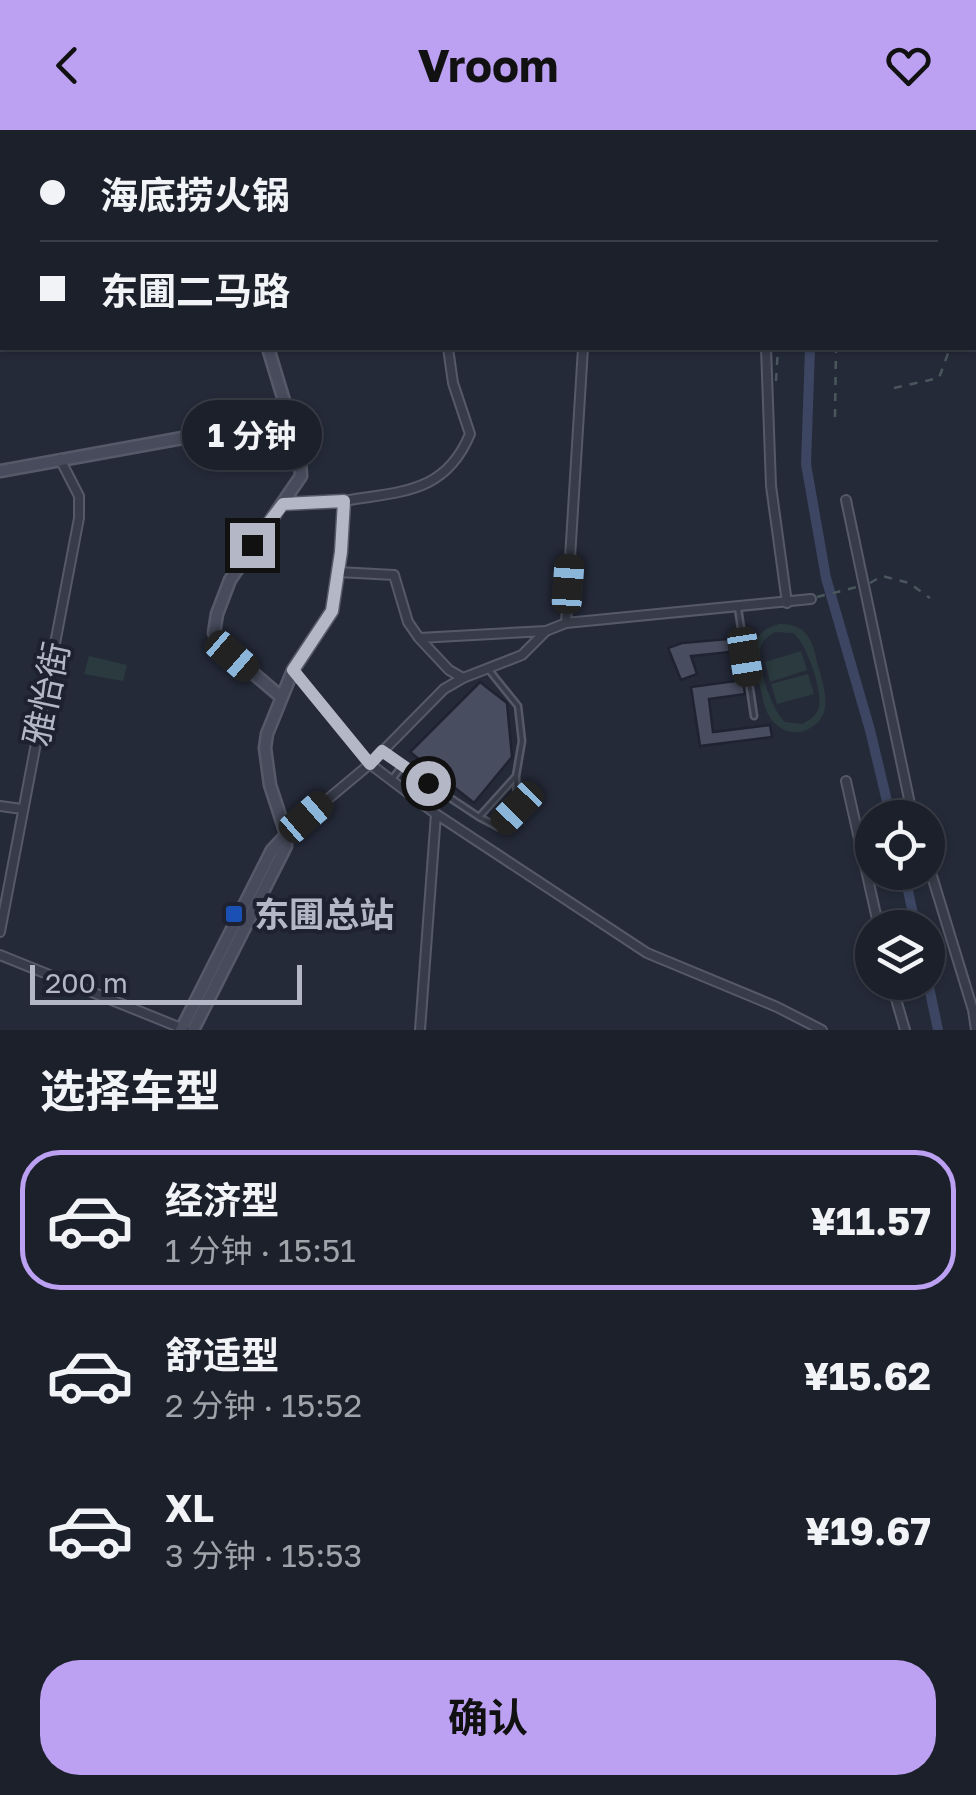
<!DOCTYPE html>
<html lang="zh">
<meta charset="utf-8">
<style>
:root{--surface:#1c202b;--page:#252833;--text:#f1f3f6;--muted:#a0a3a9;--line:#3a3e47;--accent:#bca0f2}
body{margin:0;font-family:"Golos Text","Noto Sans SC",sans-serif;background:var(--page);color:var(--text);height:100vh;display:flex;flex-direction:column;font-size:38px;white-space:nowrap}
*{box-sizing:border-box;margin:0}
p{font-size:32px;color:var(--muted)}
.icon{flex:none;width:55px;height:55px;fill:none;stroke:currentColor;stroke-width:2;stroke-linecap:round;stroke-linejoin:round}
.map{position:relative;height:900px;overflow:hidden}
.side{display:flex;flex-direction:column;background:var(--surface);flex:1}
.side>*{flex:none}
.guide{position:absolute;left:0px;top:0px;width:978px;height:220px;box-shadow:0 2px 8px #0004,0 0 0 2px var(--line);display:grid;align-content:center;height:220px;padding:0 40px;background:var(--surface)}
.buttons{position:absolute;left:855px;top:670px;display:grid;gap:20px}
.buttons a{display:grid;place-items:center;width:90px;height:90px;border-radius:50%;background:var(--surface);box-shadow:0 2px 8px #0004,0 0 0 2px var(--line);font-size:50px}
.scale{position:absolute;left:30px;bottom:25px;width:272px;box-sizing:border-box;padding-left:10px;border:5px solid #b4b7c5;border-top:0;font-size:28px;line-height:35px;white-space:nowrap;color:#b4b7c5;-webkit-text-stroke:8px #1e212f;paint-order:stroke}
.end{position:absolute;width:45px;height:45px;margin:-22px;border:12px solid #b4b7c5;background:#111;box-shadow:0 0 0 5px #111}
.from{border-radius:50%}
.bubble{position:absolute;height:70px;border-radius:35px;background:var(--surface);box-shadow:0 2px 8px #0004,0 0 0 2px var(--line);font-size:32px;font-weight:700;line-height:70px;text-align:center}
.car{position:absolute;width:30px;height:60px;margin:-30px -15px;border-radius:12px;box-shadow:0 0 8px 2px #0007;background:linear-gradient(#222 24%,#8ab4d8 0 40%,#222 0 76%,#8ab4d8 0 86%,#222 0)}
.guide b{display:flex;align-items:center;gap:35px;height:95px;font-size:38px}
.guide b+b{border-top:2px solid var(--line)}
.guide i{width:25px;height:25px;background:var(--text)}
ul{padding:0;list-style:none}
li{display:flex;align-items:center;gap:30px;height:140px;margin:0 20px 15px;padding:0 20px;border:5px solid transparent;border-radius:40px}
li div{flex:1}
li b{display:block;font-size:38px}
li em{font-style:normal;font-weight:700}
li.on{border-color:var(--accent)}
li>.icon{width:90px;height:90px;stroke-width:1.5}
h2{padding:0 40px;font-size:45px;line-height:120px}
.action{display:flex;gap:20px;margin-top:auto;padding:20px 40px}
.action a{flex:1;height:115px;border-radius:40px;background:var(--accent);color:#111;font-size:40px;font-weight:700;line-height:115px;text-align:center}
header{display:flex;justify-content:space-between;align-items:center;height:130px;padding:0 40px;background:var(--accent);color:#111;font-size:45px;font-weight:700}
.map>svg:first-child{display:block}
.green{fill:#2b3a3e;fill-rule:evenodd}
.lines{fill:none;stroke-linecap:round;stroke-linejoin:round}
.canal{stroke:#3c4561;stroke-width:10}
.building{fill:#494d60;stroke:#1f2331;stroke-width:2.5}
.lane-casing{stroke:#565a68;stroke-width:9}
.street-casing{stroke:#565a68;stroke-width:12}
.secondary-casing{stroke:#565a68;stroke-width:15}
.primary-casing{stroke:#414553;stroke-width:16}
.path{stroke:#49565c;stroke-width:2.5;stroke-dasharray:8 8;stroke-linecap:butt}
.lane{stroke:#383c4a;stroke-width:4}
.street{stroke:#383c4a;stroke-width:8}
.secondary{stroke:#474b5c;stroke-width:10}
.primary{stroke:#565b6a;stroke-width:11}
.route{stroke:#b4b7c5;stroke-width:12}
.transit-dot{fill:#1a4fb4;stroke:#1e212f;stroke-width:4}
.labels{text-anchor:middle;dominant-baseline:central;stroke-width:8;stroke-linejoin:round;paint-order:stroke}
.street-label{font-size:35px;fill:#b4b7c5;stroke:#1e212f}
.poi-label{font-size:35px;font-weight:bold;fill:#b4b7c5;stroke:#1e212f;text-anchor:start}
</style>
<header><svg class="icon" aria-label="back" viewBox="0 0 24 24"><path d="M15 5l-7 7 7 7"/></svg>Vroom<svg class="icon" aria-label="heart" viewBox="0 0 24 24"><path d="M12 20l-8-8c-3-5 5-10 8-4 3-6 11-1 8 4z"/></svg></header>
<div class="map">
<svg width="976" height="900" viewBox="0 0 976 900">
<rect width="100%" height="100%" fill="#252a39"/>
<path class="green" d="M779,494c9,0 16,1 23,6 11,9 13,23 16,36 8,27 17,55 -17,66 -9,0 -16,0 -23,-6 -12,-8 -14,-23 -17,-36 -8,-27 -17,-57 18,-66zM775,502l18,1c13,9 30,58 26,74 -3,9 -9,13 -17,17l-17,-2c-12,-10 -28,-55 -25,-71 1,-10 7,-14 15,-19z
M801,521l6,19 -37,12 -5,-20z
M89,526l38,9 -4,16 -39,-7z
M808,544l6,20 -37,10 -6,-20z"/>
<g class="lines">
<path class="canal" d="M810,218l-4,116 20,114 44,152 21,88
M904,742l12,56
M928,852l10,48"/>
</g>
<path class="building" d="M728,509l2,13 -39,4 6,18 -16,6 -13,-32 14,-5z
M743,550l2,14 -36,5 4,33 57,-7 2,12 -72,9 -9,-59z
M480,552l27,21 5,54 -38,46 -64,-51z"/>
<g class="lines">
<defs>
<path id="lane" d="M738,478l16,108
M382,621l20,15
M393,648l9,-12 77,51 37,-41 6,-35 -4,-35 -29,-36
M479,687l19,10 19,-20 -1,-31"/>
<path id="street" d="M515,0l1,2
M212,2l2,-2
M303,2l1,-2
M766,218l5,138 16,117
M846,370l67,318
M344,371c57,-10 101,-7 126,-67l-17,-51 -5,-35
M338,442l56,3 14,47 11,16 127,-7 20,-8 245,-24
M566,493l17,-275
M419,508l30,32 14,8
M293,540l77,94 66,50 211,139 130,54 45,23
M846,651l33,147
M0,676l22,3
M286,704l84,-70 74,-75 19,-11 59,-23 24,-24
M928,733l45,147 3,20
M0,802l79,-414v-22l-19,-37
M0,825l186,75
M891,852l14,48
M420,900l16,-216"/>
<path id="secondary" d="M203,0l1,2
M268,218l31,102 2,26 -71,104 -13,34 -3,19 6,12 60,51
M0,341l188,-34 106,-8
M181,900l91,-180 14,-15
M193,900l93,-184v-12l-16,-49 -5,-37 2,-14 26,-64 39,-59 9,-59 3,-51 -61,3"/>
<path id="primary" d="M853,0l3,2
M897,0l3,2
M975,61h1
M975,96h1"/>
</defs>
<use href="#lane" class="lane-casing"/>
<use href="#street" class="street-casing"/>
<use href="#secondary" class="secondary-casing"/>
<use href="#primary" class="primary-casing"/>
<path class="path" d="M680,0l2,2
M801,0l1,2
M823,0l2,2
M717,2l3,-2
M975,176h1
M975,214h1
M776,251l2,-33
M894,258l45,-10 11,-30
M835,287l1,-69
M870,453l12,-7 27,7 21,15
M817,467l40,-10"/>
<use href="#lane" class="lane"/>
<use href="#street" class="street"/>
<use href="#secondary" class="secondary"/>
<use href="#primary" class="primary"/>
</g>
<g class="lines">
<path class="route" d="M252,415l31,-41 61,-3 -3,51 -9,59 -39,59 77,94 12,-13 46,32"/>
</g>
<rect class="transit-dot" x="224" y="774" width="20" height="20" rx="5"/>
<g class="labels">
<g class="street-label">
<text transform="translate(46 564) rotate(-78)">雅怡街</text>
</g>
<g class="poi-label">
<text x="254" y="784">东圃总站</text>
</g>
</g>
</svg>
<div class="buttons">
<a><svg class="icon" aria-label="locate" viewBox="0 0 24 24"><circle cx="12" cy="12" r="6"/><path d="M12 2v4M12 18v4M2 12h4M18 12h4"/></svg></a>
<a><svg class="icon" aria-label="layers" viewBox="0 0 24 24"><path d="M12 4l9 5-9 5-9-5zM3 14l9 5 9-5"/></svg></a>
</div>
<div class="scale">200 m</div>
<i class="end from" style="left:428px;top:653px"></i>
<i class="end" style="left:252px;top:415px"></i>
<div class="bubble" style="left:182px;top:270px;width:140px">1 分钟</div>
<i class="car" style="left:568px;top:454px;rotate:4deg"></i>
<i class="car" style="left:232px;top:526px;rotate:131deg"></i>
<i class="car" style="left:745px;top:527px;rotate:171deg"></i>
<i class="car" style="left:517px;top:678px;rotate:224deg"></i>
<i class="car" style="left:306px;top:687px;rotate:49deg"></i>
<div class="guide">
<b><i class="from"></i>海底捞火锅</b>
<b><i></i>东圃二马路</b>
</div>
</div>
<section class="side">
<h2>选择车型</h2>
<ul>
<li class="on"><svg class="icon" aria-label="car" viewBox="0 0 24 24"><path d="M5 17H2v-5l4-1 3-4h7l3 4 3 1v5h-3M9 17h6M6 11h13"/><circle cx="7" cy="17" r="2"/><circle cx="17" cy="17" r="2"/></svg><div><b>经济型</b><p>1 分钟 · 15:51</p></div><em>¥11.57</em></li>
<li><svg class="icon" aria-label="car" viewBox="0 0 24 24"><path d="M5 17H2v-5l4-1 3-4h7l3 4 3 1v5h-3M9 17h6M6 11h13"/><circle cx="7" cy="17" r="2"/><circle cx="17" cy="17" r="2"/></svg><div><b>舒适型</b><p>2 分钟 · 15:52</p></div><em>¥15.62</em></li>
<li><svg class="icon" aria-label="car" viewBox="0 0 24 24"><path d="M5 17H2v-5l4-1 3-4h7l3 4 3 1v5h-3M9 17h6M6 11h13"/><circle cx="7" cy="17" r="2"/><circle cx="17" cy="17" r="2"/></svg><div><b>XL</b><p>3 分钟 · 15:53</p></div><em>¥19.67</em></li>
</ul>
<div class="action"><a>确认</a></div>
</section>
